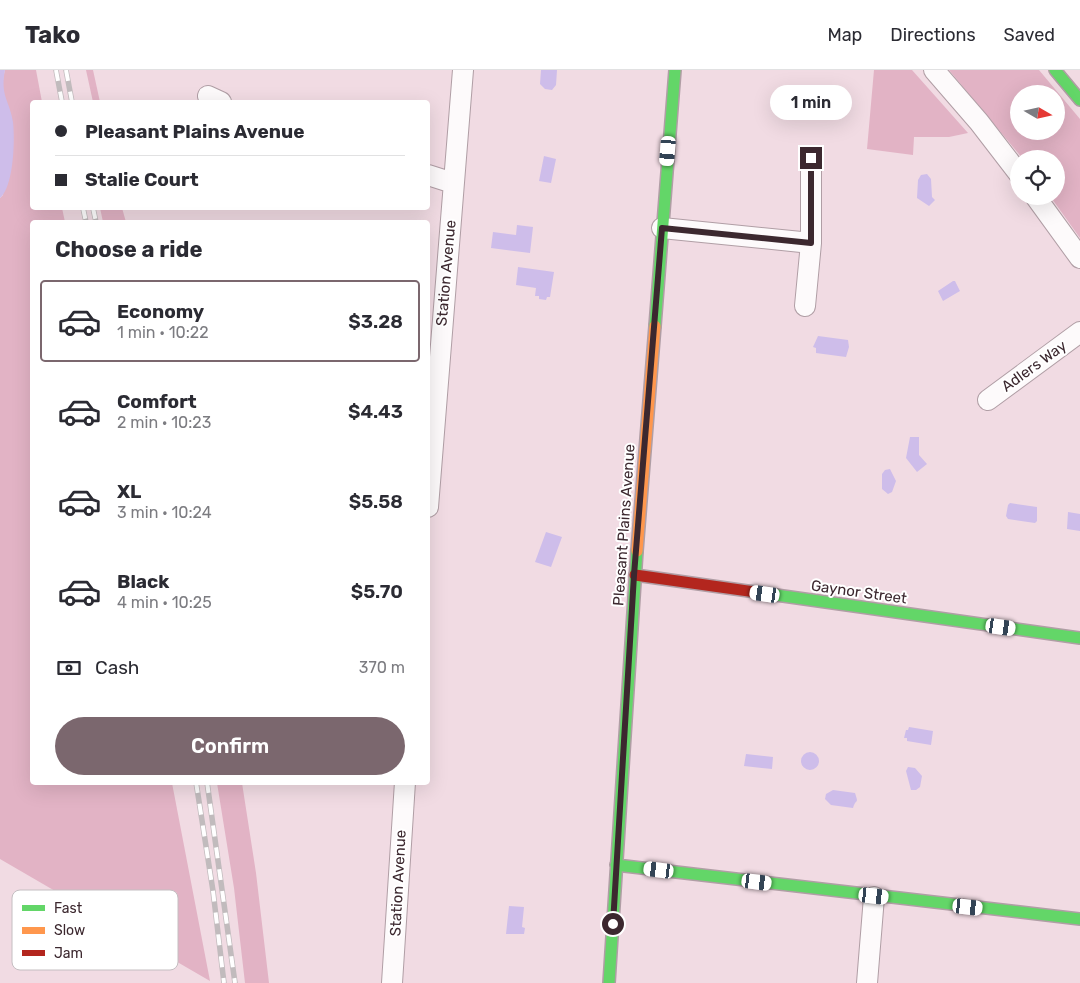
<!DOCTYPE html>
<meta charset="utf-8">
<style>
:root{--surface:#fff;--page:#f2f2f3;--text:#2b2b33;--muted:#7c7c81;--line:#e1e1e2;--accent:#7b676e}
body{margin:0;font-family:Rubik,sans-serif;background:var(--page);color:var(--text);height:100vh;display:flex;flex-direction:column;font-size:19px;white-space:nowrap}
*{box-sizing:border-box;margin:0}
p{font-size:16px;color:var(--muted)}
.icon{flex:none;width:28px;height:28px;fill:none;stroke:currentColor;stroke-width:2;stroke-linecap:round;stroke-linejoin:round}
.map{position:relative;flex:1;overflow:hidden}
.sheet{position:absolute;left:30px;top:150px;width:400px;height:565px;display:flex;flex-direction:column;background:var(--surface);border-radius:5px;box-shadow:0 5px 20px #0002}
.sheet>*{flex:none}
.guide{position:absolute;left:30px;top:30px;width:400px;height:110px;border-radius:5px;box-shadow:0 5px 20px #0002;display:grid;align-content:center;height:110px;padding:0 25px;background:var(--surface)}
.needle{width:32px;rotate:99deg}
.buttons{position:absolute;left:1010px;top:15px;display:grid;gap:10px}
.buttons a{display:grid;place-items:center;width:55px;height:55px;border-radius:50%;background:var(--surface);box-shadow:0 5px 20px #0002;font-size:25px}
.end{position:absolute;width:22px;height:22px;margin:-11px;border:6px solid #3c282f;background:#fff;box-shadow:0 0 0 2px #fff}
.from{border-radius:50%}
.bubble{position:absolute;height:35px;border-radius:18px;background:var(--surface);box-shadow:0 5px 20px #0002;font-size:16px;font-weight:600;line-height:35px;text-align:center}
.car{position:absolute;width:15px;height:30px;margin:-15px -8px;border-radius:6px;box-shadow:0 0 4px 1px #0007;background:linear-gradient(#fff 24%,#345 0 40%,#fff 0 76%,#345 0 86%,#fff 0)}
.guide b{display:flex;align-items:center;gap:18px;height:48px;font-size:19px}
.guide b+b{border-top:1px solid var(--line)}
.guide i{width:12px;height:12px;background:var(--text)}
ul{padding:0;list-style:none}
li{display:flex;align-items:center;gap:15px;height:82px;margin:0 10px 8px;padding:0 15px;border:2px solid transparent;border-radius:5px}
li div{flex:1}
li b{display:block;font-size:19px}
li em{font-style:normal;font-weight:600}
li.active{border-color:var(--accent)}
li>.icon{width:45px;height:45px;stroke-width:1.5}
h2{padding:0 25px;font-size:22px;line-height:60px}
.pay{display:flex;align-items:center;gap:12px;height:55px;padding:0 25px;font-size:19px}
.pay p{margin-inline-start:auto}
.cta{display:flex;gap:10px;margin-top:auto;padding:10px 25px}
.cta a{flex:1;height:58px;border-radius:30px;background:var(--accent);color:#fff;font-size:20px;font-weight:600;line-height:58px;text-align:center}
header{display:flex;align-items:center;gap:30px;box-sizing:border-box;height:70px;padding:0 25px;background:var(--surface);border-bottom:1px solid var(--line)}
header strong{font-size:24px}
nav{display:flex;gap:28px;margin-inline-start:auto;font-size:18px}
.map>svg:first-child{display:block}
.forest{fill:#e2b3c5;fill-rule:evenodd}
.water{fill:#cebdea}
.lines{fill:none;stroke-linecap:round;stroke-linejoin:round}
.street-casing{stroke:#b09ea5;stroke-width:22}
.fast-casing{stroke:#b09ea5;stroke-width:14}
.slow-casing{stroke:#b09ea5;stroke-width:14}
.jam-casing{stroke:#b09ea5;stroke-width:14}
.street{stroke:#fdfafb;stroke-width:20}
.fast{stroke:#63d668;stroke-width:11}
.slow{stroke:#ff974d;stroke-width:11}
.jam{stroke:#b3261e;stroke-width:11}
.rail-casing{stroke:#c1bbbd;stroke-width:5.5}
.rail{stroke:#fff;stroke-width:4;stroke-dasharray:11;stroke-linecap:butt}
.route{stroke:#3c282f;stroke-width:6}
.labels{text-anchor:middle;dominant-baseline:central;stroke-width:4;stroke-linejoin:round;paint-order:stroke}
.street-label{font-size:15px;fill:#3c282f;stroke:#fff}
.key{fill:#fff;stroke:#c4bec1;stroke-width:1}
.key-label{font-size:14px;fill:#3c282f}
</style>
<header>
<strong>Tako</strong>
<nav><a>Map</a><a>Directions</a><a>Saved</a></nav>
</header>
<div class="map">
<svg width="1080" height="913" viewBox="0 0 1080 913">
<rect width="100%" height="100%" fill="#f1dbe3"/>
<path class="forest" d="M5,0h31l6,32h-10v106h30l3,14h-33v560l140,1 38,198 -210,-122v-661l3,-3 6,-86c-7,-14 -8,-24 -4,-39z
M86,0h7l7,32h-7z
M874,0h38l56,63 -19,4h-35l-1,18 -46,-6z
M949,0h90l41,49v119l-30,-42h6v-37h-33zM1019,24h37v37h-37z
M100,138h22l4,14h-23z
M217,713h25l14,90 13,110h-24l-11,-95z"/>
<path class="water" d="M0,0h5c-5,26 4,29 8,52 2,17 1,64 -13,76z
M541,0h16l-1,15 -4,5 -7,-1 -5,-5z
M544,86l12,3 -5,24 -12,-2z
M927,104l4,5 1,18 3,3 -6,6 -12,-8 1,-18 3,-5z
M517,155l16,2 -3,26 -39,-5 2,-16 23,3z
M518,197l36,5 -4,25h-3l-1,3 -7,-1v-3h-4l1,-8 -20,-3z
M953,211h2l5,10 -17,10 -5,-10z
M818,266l30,4 1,7 -3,10 -30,-4v-5l-3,-1z
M910,367h9v18l8,9 -10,8 -11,-14z
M890,399l6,12 -4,11 -4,2 -6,-5v-15l3,-4z
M1010,433l27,4v14l-2,2 -27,-4 -2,-3 2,-11z
M1068,442l12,2v17l-13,-2z
M546,462l16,5 -11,30 -16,-5z
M909,657l24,4 -2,14 -24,-4v-3h-3l2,-8h2z
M801 691a9 9 0 1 1 18 0a9 9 0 1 1-18 0Z
M746,684l27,3 -1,12 -28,-3z
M908,697l7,1 7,8 -2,11 -4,3h-5l-5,-19z
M833,720l22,3c4,12 1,5 -2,15l-22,-3 -6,-6 1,-5z
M509,836l15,1 -2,20 3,1 -1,6h-18z"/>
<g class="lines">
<defs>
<path id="street" d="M934,0l45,52 40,52
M208,26l13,6
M811,88v85
M428,105l25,8
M1035,126l45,62
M662,158l149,15 -6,63
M988,330l92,-68
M428,437l35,-437
M392,913l13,-201
M867,913l7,-86"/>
<path id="fast" d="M1055,0l25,30
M655,256l20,-256
M769,524l311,44
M616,795l464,54
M609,913l28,-432"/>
<path id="slow" d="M637,481l18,-225"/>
<path id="jam" d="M635,505l134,19"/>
</defs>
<use href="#street" class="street-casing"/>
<use href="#fast" class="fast-casing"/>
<use href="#slow" class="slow-casing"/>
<use href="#jam" class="jam-casing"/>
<use href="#street" class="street"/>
<use href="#fast" class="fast"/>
<use href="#slow" class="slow"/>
<use href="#jam" class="jam"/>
<defs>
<path id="rail" d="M56,0l6,32
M66,0l6,32
M83,138l3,14
M93,138l3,14
M196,712l17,109 11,92
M207,712l28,201"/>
</defs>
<use href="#rail" class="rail-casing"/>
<use href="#rail" class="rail"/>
</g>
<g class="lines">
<path class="route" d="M613,854l21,-349 28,-347 149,15v-85"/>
</g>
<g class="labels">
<g class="street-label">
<text transform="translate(446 203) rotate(-85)">Station Avenue</text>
<text transform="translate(1034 296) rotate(-36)">Adlers Way</text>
<text transform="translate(624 455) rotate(-86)">Pleasant Plains Avenue</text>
<text transform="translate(859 522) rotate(8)">Gaynor Street</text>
<text transform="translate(398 813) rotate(-87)">Station Avenue</text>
</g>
</g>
<rect x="12" y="820" width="166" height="80" rx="8" class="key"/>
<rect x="22" y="835" width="23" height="6" fill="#63d668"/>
<rect x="22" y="857" width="23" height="7" fill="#ff974d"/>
<rect x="22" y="880" width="23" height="6" fill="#b3261e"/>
<g class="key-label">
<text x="54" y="843">Fast</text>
<text x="54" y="865">Slow</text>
<text x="54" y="888">Jam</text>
</g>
</svg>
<div class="buttons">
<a><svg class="needle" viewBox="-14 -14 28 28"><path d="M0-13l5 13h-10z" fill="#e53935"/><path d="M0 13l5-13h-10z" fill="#7c7c81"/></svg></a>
<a><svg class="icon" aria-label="locate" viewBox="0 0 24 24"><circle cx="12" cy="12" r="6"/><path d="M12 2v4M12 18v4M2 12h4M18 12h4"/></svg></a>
</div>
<i class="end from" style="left:613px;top:854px"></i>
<i class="end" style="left:811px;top:88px"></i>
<div class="bubble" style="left:770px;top:15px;width:82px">1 min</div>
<i class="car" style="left:668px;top:81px;rotate:185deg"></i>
<i class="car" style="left:765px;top:524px;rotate:278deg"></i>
<i class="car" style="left:1001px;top:557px;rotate:98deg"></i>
<i class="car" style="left:659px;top:800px;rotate:277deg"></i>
<i class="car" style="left:757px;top:812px;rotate:97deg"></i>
<i class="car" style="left:874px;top:826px;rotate:96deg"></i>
<i class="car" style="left:968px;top:837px;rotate:96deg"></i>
<div class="guide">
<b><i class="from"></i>Pleasant Plains Avenue</b>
<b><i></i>Stalie Court</b>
</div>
<section class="sheet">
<h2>Choose a ride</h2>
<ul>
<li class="active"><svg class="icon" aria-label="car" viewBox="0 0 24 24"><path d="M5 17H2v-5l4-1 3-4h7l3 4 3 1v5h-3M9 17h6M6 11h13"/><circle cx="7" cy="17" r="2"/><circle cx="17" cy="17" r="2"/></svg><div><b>Economy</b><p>1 min · 10:22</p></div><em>$3.28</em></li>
<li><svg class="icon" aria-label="car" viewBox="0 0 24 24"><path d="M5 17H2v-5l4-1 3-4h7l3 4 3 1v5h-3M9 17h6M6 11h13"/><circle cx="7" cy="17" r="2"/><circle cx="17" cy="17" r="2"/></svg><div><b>Comfort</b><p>2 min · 10:23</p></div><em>$4.43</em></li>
<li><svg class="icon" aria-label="car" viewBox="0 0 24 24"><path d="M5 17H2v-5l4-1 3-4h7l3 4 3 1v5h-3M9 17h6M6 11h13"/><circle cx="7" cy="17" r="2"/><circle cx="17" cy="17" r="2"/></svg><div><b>XL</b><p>3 min · 10:24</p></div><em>$5.58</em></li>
<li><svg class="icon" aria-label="car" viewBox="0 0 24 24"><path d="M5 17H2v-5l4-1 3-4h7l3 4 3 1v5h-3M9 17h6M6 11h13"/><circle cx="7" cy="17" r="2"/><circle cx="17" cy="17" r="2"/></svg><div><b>Black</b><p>4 min · 10:25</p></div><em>$5.70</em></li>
</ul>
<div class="pay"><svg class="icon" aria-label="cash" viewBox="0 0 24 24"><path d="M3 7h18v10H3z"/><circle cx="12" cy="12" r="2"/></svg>Cash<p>370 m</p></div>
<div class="cta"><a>Confirm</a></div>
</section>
</div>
